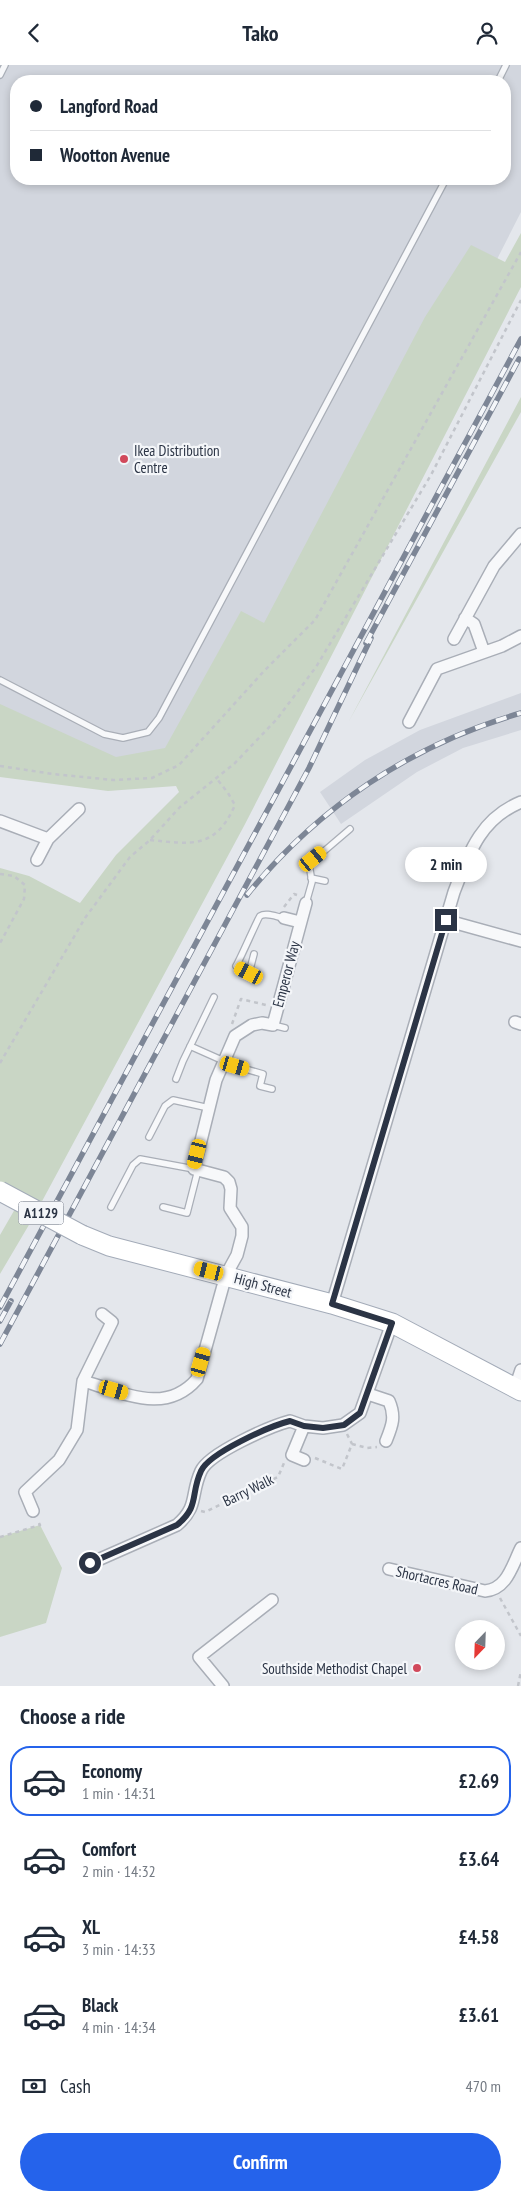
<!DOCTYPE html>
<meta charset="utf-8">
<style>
:root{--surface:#fff;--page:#f2f2f3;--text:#1f2937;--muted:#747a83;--line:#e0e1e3;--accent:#2563eb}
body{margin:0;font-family:"PT Sans Narrow",sans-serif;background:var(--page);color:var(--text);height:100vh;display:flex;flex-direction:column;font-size:19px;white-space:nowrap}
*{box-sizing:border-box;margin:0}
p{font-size:16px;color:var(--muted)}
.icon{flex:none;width:28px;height:28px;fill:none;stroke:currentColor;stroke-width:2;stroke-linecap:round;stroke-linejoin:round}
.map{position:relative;height:1621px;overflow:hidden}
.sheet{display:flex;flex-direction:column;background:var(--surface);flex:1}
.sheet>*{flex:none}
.hud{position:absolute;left:10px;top:10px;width:501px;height:110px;border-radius:20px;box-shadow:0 2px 8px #0003;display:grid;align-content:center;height:110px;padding:0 20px;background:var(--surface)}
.needle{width:32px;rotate:203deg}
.buttons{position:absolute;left:455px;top:1555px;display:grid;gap:10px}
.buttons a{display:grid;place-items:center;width:50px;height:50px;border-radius:50%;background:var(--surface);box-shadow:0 2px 8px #0003;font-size:25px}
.end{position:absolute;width:22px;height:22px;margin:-11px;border:6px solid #2b3445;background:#fff;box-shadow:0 0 0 2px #fff}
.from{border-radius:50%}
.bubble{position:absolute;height:35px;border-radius:18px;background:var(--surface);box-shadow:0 2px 8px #0003;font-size:16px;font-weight:700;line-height:35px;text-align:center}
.car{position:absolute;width:15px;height:30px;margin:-15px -8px;border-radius:6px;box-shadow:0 0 4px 1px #0007;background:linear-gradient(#f5c518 24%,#345 0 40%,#f5c518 0 76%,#345 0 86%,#f5c518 0)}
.hud b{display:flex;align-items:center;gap:18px;height:48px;font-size:19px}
.hud b+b{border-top:1px solid var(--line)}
.hud i{width:12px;height:12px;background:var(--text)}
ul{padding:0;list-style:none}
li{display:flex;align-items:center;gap:15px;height:70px;margin:0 10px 8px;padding:0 10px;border:2px solid transparent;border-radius:20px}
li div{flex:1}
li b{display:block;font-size:19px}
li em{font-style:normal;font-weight:700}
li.active{border-color:var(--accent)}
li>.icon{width:45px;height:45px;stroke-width:1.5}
h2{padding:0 20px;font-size:22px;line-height:60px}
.pay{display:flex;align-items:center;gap:12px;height:55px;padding:0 20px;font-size:19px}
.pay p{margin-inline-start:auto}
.action{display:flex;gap:10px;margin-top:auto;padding:10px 20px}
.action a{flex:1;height:58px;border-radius:30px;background:var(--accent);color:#fff;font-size:20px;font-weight:700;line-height:58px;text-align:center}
header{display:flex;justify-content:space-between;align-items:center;height:65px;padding:0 20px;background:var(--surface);font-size:22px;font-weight:700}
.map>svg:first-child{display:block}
.built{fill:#d2d6de;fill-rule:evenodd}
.green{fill:#c9d6c5}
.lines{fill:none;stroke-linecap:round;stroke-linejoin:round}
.lane-casing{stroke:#a9aeb7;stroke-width:8}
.street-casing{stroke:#a9aeb7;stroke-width:14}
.primary-casing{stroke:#a3abb8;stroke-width:21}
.path{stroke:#c2c5cb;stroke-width:2.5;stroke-dasharray:4 4;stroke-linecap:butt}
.lane{stroke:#f7f8fa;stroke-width:5.5}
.street{stroke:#f7f8fa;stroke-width:11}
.primary{stroke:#fff;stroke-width:19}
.rail-casing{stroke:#7d8696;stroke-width:5.5}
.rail{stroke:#f4f6f9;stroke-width:4;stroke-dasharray:11;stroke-linecap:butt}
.primary-bridge-casing{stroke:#a3abb8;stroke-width:21;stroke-linecap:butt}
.primary-bridge{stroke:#fff;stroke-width:19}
.route{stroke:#2b3445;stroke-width:6}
.poi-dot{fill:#d1495b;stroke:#f4f6f9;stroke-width:2}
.labels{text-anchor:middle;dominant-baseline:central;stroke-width:4.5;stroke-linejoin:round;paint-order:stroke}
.shield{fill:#f4f6f9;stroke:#676e7b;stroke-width:1}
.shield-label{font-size:14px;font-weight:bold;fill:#2b3445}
.poi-label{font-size:15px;fill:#2b3445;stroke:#f4f6f9;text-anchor:start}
.street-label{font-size:15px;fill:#2b3445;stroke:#f4f6f9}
</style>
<header><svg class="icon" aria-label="back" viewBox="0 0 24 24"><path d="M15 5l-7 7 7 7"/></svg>Tako<svg class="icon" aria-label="person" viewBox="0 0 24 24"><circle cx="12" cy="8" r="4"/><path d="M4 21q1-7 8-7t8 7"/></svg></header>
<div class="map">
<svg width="521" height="1621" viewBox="0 0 521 1621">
<rect width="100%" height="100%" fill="#e4e7ec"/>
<path class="built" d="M0,0h521v147l-32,63 -310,490 -179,1zM16,16h489v98h-489z
M521,628v37l-58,18 -46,24 -76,52 -21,-32 45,-32 55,-30z"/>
<path class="green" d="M521,168v54l-277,539 -204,379 -40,-21v-316l29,8 51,27 36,-48 63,-63 -3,-6 -68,5 -108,-14v-73l116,53 49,-9 76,-137 23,12 161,-306 46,-72 34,17z
M521,332v15l-172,309z
M15,1144l18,9 -33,56v-39z
M40,1460l22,43 -16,55 -46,14v-100z"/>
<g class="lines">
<defs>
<path id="lane" d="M0,10l5,-10
M498,16l8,-16
M0,615l104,54 19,4 25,-6 11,-14 287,-539
M311,813l14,3
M306,838l6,-21 -3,-18 41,-35
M254,889l-5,19 -13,-7c4,-6 22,-48 24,-50 6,-4 17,1 24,2
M273,960l12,3
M190,981l45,20 28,8 -3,12 12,3
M176,1014l7,-18 31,-64
M149,1072l16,-31 8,-6 36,8
M111,1142l22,-42 7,-6 54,10
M163,1142l24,6 11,-43"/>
<path id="street" d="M465,553l9,6 10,28
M454,574l40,-73 27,-32
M409,657l28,-53 65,-23 19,-10
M0,756l48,18 -11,21
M48,774l31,-30
M284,853l16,4
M445,855l76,21
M515,957l6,2
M332,1239l122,-412c15,-39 26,-73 67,-90
M102,1249l10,8 -29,59c40,11 82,35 114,-2l29,-104 11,-20 5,-19v-9l-12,-19 1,-19 -2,-7 -5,-5 -30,-8 22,-89 19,-44 17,-11 10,-2 11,2 33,-122
M515,1323l6,-18
M368,1329l21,7c7,16 3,25 -3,40
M304,1395l-12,-5 12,-29
M33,1446l-8,-19 34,-32 18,-30 6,-49
M91,1498l86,-38c22,-19 13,-30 24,-54 8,-18 70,-45 89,-50l14,5 19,2 20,-3 17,-12 32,-90
M389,1504l96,22c22,-2 27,-25 36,-43
M223,1621l-24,-29 73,-57"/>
<path id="primary" d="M82,1170l27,11 223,58 60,19 129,68"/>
</defs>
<use href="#lane" class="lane-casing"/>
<use href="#street" class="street-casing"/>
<use href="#primary" class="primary-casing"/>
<path class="path" d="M0,701l53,8 60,6 39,-2 27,-13 85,-94 51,-51 206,-368
M150,775c41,4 65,10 85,-35l-7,-12 -11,-14
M0,809l14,2 11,9 -1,14 -24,44
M284,842l10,-13 3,1
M232,959l9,-25 25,6
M0,998l85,-145 45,-61 20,-17 30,-33 54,-43 43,-45 39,-52 115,-192 90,-175
M347,1369l5,10
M315,1393l27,11 10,-25 15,4 10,-1
M201,1446l4,1 73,-35 6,-14
M0,1472l40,-12 -2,-4
M500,1533l21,38
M518,1621l3,-15"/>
<use href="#lane" class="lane"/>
<use href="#street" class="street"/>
<use href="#primary" class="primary"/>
<defs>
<path id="rail" d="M366,578l153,-284
M247,830c70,-87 165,-151 274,-182
M0,1242l521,-968
M0,1256l11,-20
M0,1279l309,-576 62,-130"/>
</defs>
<use href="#rail" class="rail-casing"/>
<use href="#rail" class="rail"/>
<defs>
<path id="primary-bridge" d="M0,1126l82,44"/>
</defs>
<use href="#primary-bridge" class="primary-bridge-casing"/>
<use href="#primary-bridge" class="primary-bridge"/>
</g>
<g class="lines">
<path class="route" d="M90,1498l87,-38c23,-19 13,-30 24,-54 8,-18 69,-45 89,-50l14,5 19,2 21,-3 16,-12 32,-90 -60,-19 114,-384"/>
</g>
<g class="poi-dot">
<circle cx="124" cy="394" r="5"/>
<circle cx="417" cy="1603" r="5"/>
</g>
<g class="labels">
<rect class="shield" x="18.5" y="1136.5" width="45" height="23" rx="4"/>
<g class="shield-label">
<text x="41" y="1148">A1129</text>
</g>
<g class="poi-label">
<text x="134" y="385">Ikea Distribution<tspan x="134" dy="17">Centre</tspan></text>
<text x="407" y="1603" text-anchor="end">Southside Methodist Chapel</text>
</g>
<g class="street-label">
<text transform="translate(286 909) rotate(-75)">Emperor Way</text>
<text transform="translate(263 1220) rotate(15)">High Street</text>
<text transform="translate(248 1425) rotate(-26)">Barry Walk</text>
<text transform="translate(437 1515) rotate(13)">Shortacres Road</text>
</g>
</g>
</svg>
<div class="buttons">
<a><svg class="needle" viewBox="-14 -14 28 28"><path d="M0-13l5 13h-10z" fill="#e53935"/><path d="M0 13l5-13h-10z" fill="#747a83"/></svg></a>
</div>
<i class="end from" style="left:90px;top:1498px"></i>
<i class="end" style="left:446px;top:855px"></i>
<div class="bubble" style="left:405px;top:782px;width:82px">2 min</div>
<i class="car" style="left:313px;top:794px;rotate:51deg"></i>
<i class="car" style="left:249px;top:908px;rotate:297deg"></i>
<i class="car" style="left:235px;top:1001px;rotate:106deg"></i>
<i class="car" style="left:197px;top:1089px;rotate:194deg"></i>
<i class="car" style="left:209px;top:1206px;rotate:284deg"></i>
<i class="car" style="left:201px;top:1297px;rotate:16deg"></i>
<i class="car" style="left:114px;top:1325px;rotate:106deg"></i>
<div class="hud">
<b><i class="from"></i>Langford Road</b>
<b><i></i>Wootton Avenue</b>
</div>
</div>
<section class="sheet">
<h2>Choose a ride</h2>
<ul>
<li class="active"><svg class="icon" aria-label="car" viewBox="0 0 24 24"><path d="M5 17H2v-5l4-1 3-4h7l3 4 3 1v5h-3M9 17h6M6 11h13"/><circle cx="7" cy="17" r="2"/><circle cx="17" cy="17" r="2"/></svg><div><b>Economy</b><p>1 min · 14:31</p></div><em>£2.69</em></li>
<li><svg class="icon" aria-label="car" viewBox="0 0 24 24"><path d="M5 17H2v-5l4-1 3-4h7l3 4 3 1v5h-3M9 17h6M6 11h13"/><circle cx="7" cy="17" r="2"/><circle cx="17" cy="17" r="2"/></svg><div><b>Comfort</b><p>2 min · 14:32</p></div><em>£3.64</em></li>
<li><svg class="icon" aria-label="car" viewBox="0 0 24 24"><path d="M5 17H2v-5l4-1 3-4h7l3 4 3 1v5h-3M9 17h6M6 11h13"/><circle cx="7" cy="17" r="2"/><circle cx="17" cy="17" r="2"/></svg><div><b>XL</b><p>3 min · 14:33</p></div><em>£4.58</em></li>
<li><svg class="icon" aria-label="car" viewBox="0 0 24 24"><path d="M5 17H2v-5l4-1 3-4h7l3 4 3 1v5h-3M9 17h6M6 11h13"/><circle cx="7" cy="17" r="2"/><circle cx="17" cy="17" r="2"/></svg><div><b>Black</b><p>4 min · 14:34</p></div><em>£3.61</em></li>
</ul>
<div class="pay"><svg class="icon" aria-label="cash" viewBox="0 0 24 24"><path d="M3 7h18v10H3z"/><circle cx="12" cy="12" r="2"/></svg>Cash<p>470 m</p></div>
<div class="action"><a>Confirm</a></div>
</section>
